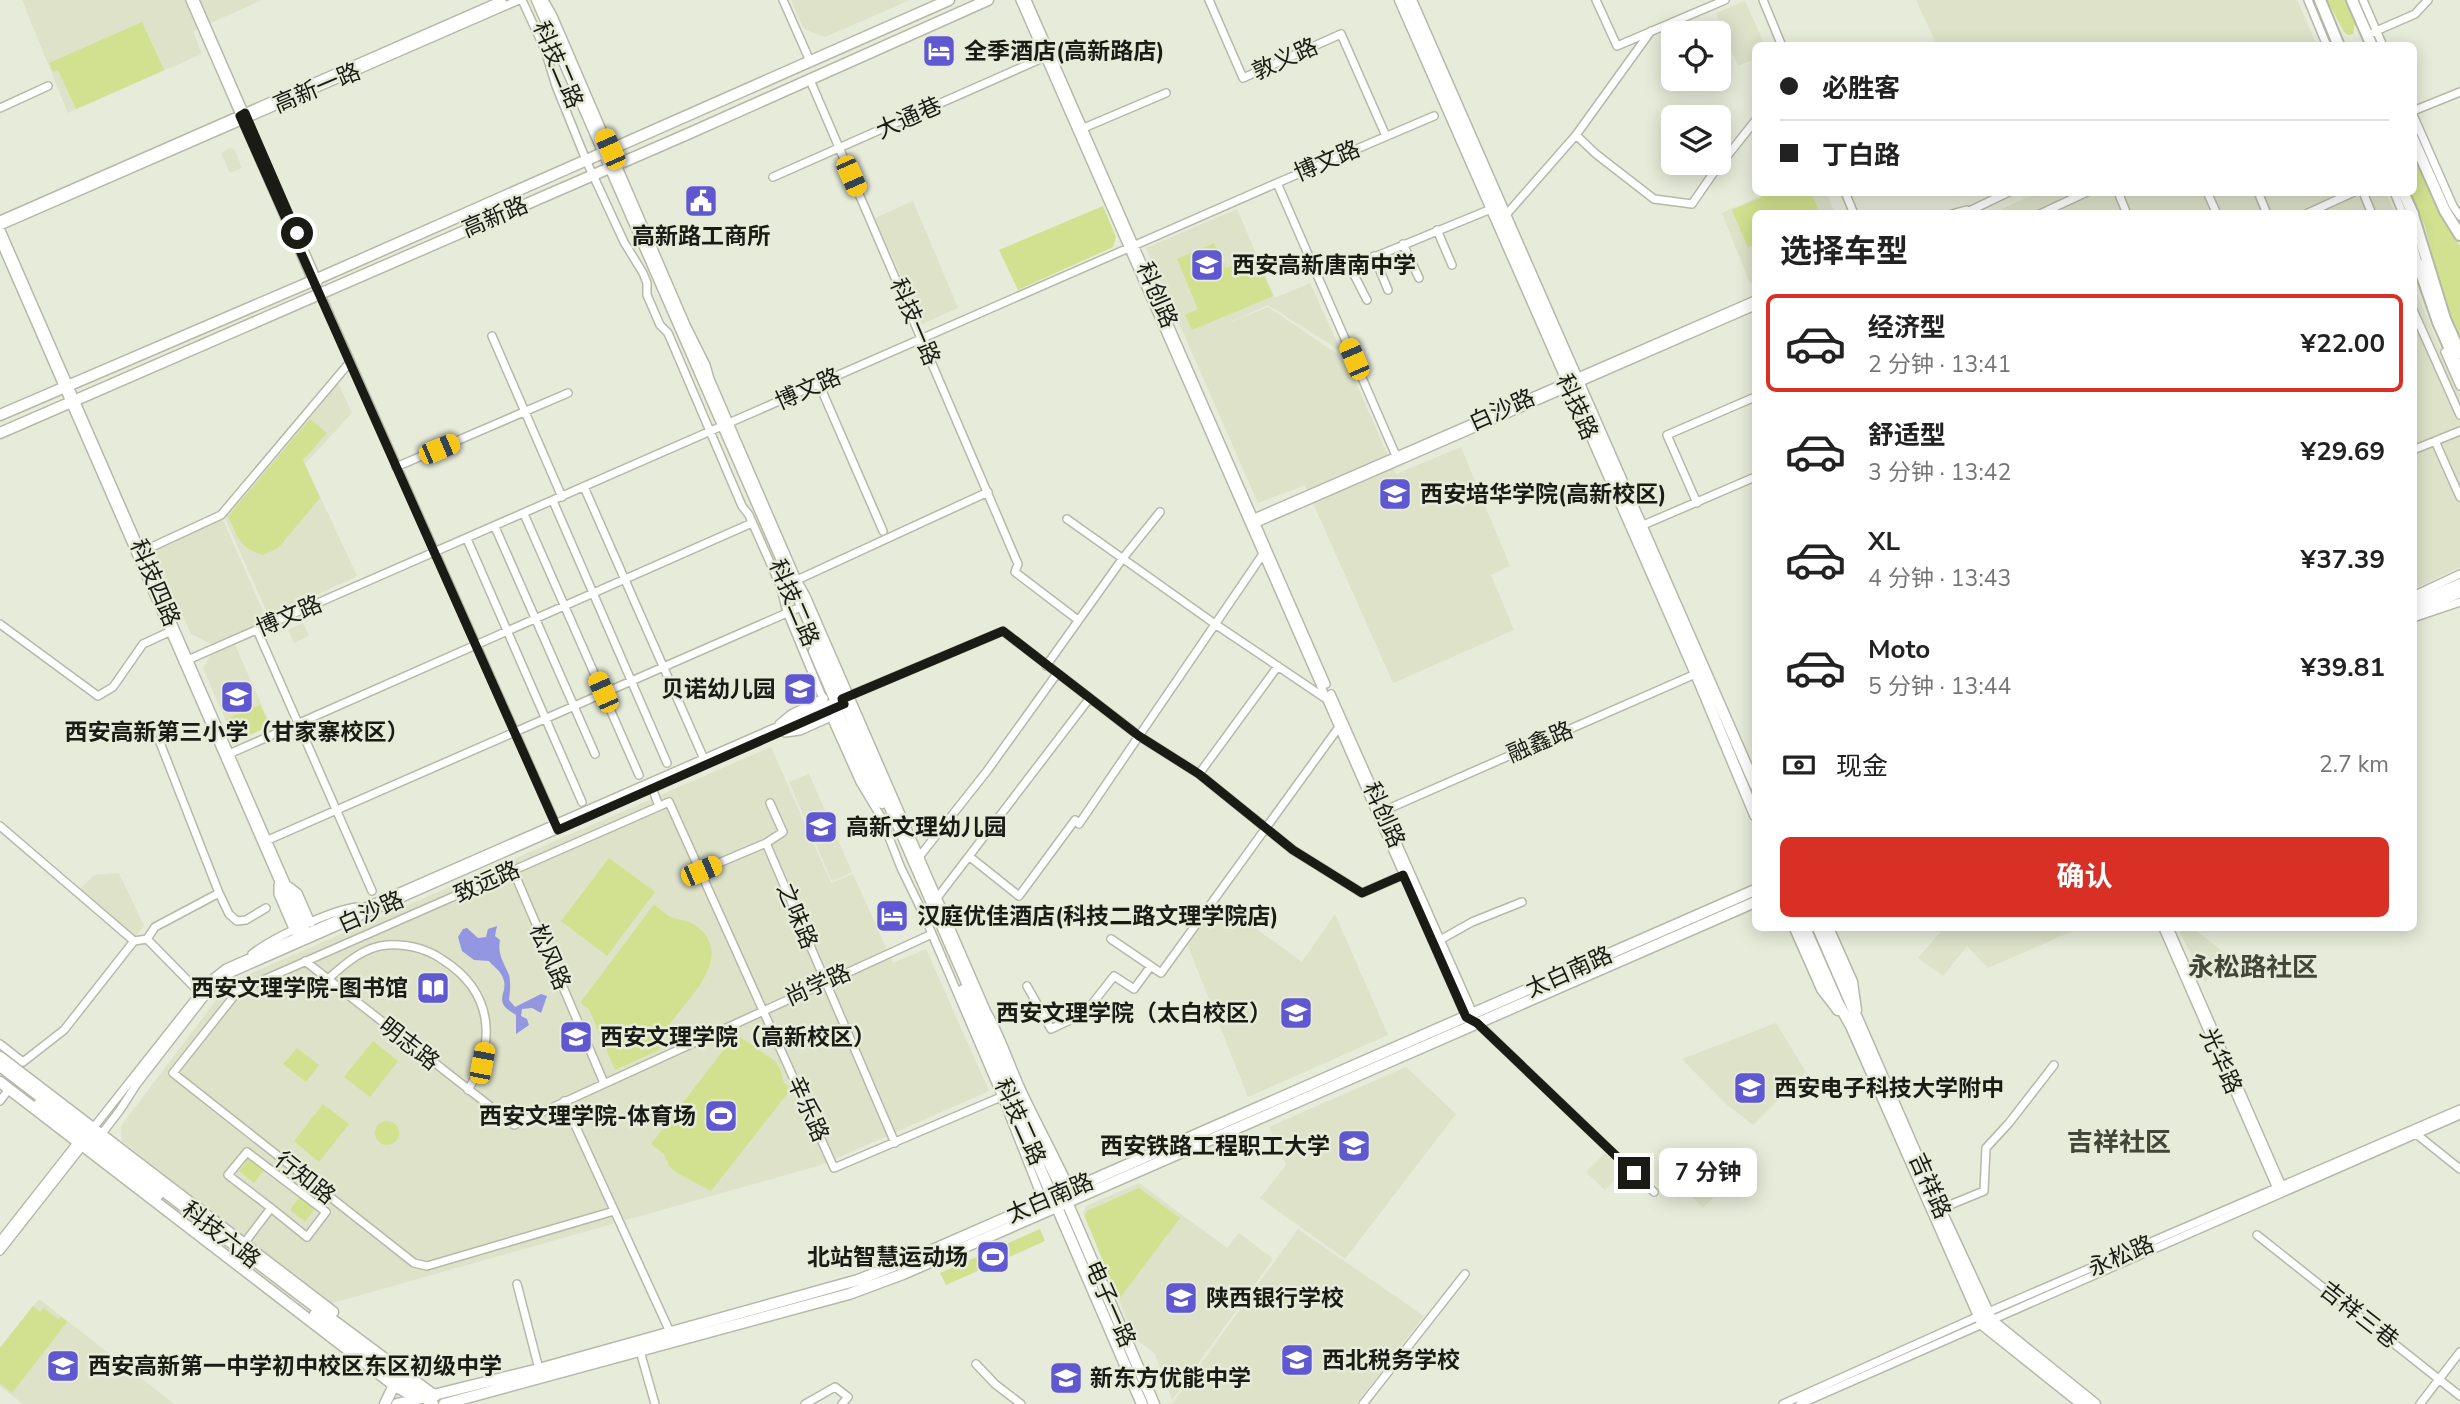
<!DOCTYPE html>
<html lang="zh">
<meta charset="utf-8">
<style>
:root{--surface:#fff;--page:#f6f6f6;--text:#222;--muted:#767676;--line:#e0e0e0;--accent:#d93025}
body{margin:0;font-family:"Nunito Sans","Noto Sans SC",sans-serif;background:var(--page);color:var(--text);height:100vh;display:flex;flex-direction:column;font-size:26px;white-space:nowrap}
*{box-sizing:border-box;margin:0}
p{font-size:23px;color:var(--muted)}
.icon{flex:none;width:38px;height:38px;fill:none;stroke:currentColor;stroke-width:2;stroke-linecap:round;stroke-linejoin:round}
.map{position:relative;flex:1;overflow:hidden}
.side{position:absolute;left:1752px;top:210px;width:665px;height:721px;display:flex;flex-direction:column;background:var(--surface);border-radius:10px;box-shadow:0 4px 18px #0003}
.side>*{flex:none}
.banner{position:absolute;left:1752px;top:42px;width:665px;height:154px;border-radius:10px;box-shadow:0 4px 18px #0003;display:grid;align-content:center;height:154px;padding:0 28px;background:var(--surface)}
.controls{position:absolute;left:1661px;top:21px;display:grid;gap:14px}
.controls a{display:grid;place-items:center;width:70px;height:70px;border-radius:10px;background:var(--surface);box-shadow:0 4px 18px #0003;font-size:35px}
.end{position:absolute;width:32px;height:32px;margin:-16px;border:9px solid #191b14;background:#fff;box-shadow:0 0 0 4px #fff}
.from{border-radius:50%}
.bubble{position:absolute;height:49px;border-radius:10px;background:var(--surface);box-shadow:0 4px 18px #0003;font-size:23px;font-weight:700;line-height:49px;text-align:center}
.car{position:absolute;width:21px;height:42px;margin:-21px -10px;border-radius:9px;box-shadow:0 0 5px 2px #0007;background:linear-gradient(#f5c518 24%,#345 0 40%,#f5c518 0 76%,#345 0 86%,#f5c518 0)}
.banner b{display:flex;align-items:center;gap:24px;height:66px;font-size:26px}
.banner b+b{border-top:2px solid var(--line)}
.banner i{width:18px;height:18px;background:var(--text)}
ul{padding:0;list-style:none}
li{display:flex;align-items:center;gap:21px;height:98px;margin:0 14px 10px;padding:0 14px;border:4px solid transparent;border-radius:10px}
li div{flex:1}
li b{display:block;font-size:26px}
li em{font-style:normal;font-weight:700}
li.selected{border-color:var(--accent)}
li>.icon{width:63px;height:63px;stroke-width:1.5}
h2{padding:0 28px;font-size:32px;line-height:84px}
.pay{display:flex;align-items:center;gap:18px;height:77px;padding:0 28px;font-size:26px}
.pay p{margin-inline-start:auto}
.button{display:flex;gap:14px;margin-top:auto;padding:14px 28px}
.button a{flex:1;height:80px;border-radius:10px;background:var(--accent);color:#fff;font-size:28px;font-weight:700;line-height:80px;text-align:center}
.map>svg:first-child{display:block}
.built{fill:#dde2c9}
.green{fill:#d2e18f}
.water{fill:#9396e0}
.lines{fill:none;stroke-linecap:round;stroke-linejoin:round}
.minor-casing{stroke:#b5b9a8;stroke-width:10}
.major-casing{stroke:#b5b9a8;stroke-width:13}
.highway-casing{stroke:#b5b9a8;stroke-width:14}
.minor{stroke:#fff;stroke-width:7}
.major{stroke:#fff;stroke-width:10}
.highway{stroke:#fff;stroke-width:10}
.route{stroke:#191b14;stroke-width:9}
.labels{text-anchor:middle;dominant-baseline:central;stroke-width:5;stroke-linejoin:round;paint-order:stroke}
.poi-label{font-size:23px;font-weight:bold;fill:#191b14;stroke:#e7ebd9;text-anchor:start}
.street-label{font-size:23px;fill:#191b14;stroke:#e7ebd9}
.quarter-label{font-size:26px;font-weight:bold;fill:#424537;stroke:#e7ebd9}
</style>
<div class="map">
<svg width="2460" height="1404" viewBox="0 0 2460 1404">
<rect width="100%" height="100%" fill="#e7ebd9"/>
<path class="built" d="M22,0h240l-69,31 9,23 -134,59z
M791,0h119l-85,37 -21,-8z
M1916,0h381l19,43 -5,3 -379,-1 4,-2z
M1745,1l20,44 -10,1v13l-17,7 -22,-53z
M230,148l5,2 7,18 -12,5 -9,-20z
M1826,192l9,21 -80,1v68l-5,2 -28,-71 46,-20z
M2039,192l347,1 9,20 -404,1z
M913,201l45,107 -36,16 -47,-106z
M1237,209l38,89 35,-15 31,68 -73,-46 -49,22 49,-20 78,53 50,114 65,-27 49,119 -19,9 23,55 -121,53 -88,-198 -47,18 -112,-255z
M2413,284l47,112v171l-47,22z
M338,383l14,30 -47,51 52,112 -88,41 -44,-99z
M222,518l45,102 -56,24 -20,-10 -38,-84z
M303,623l6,13 -15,7 -6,-13z
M235,645l36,81 -36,16 -32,-74 8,-13z
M801,672l8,23 -22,10 -3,-6 12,-5 -7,-17z
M771,747l60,136 22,-9 40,89 33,-14 63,142 -168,74 -492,139 -207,-163 -1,-15 108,-143z
M809,774l43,98 -20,9 -43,-99z
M119,873l25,53 -10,11 -55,-47 15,-15z
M1215,899l87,63 33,-48 53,121 -140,62 -62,-156z
M1944,928h136l-92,40 -21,-22 -24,30 -25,-18z
M2178,928h15l34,27 -22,28z
M1776,1023l30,49 -53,53 -27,-21 -44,-45z
M1406,1067l50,47 -111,145 -85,-61 26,-33 -17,-38z
M1691,1148l36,36 -24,24 -36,-36z
M1605,1153l19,18 -19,19 -19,-18z
M1139,1183l88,65 12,-15 34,26 -101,141 -17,-46 -21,-17 -51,-124 3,-7z
M1298,1229l126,87 -68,88h-184z
M39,1299l135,105h-151l-23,-18v-39z"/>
<path class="green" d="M2327,0h20l8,23 -2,11 -5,1 -4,-3z
M142,22l22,48 -88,39 -18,-39 -5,2 -4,-9z
M2413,150l30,70 17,26v93l-16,-37 -19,-76 -15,-33 3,-1z
M1811,192l9,21 -65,1v30l-7,4 -16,-38 39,-17z
M1103,206l13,31 -3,10 -95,43 -19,-40z
M1214,243l12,25 29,-12 18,40 -81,34 -7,-15 13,-6 -21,-50z
M310,419l17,14 -24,27 17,38 -42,50 -15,7c-24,-8 -25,-17 -35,-39z
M260,705l10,21 -35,15 -9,-22z
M609,858l46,34 -48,64 -46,-35z
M654,904c5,4 11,11 17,13 11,4 20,3 29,12 36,33 -22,78 -38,106 -2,4 -2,10 -3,15l-44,20 -26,-61 -9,-6z
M736,1034l39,27 6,10 3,12 7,6 -80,102 -34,-18 -8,-7 -5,-12 -13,-10z
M373,1041l25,20 -28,36 -26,-20z
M297,1048l22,17 -13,17 -23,-18z
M323,1104l26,20 -30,38 -25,-21z
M375 1133a12 12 0 1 1 24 0a12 12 0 1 1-24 0Z
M250,1157l15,12 -11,14 -15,-12z
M1139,1188l41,30 -61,81 -34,-82 2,-6z
M301,1195l15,12 -11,15 -15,-12z
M1040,1229l5,12 -99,44 -6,-12z
M33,1306l7,6 4,-4 14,11 3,-2 6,5 -55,71 -12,-10v-35z"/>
<path class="water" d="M497,926l-2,10 5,4c-3,14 4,23 9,35 2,8 1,18 0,25l6,7 26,-13 6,2 -6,17 -9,-5 -10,1 -1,7 6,3 2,6 -13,9v-19c-28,-16 -3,-22 -15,-41 -2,-4 -9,-9 -12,-13l-15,-1 -12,-9 -4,-14 5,-8 4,-1 11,10 8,-1 2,-8z"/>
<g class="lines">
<defs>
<path id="minor" d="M190,0l122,280 8,13 238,536
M195,0l123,282
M522,0l23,50 11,36 30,74 38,82 19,31 4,10v12l13,30 8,8 74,173 7,9 31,70 7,27 39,94 34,76 21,35 20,51 22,45 79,184 41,104
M544,0l9,16 133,309 20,40 4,14 87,201 9,16 181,416c16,27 24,57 38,85 15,31 31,61 46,93
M783,0l27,61
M1020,0l446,1017 11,6 177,169
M1027,0l299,684
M1209,0l34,78 98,-44 45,102
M1596,0l21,46 108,-46
M1763,0l19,46
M2308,0l19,46
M2363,0l20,46
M2367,35l48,-21 13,-14
M810,80l208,484 -3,8 63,48
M0,108l48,-22
M2413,111l47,-19
M2413,115l40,91 7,10
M1079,130l87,-37
M1576,135l20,19 58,45 38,5 20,-29 43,-54
M773,177l272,-120
M1277,183l120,275
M1845,192l9,22
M2118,192l9,22
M2207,192l10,22
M2258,192l9,22
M2363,192l9,22
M2394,192l9,22
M1952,214l15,-4
M1963,214l46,-22
M2040,214l47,-22
M2306,214l48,-22
M1505,216l71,-81 75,-104
M0,220l502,-220
M0,226l519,-226
M0,228l309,708
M1437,230l15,35
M0,241l304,698
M1403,244l16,34
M2413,244l6,23
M1374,256l14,34
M1367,300l-17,-33 141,-58
M2413,310l47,105
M492,336l70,161
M2445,352l15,34
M819,384l64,147
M2435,441l25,56
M2413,450l47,-19
M396,467l172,-74
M584,487l120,272
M553,501l114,262
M1697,503l-30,-68 88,-38
M524,514l115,261
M1067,519l148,105 113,76
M1252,519l503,-219
M1254,524l501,-218
M1641,526l114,-49
M495,527l100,227
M467,539l115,263
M141,552l80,-37 129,-153
M797,580l191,-88
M2413,596l47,-22
M2413,618l47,-16
M0,624l98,72 15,-9 30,-43 26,-12
M257,630l115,261
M183,662l1094,-479 157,-67
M1046,666l77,-108 37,-46
M1331,694l143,322
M779,724l12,-10 33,-16
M785,733l15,-2 31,-14
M159,740l60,153 10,21 8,7 9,-1 20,-12
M229,754l523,-231
M1199,774l79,-108
M652,788l7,18
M1381,812l319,-140
M0,826l134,115 13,-2 53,54
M268,840l528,-231
M766,843l129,300
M919,857l68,-86 69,-96
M970,857l49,39 56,-76 4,4 184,-270
M513,870l91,213
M700,871l66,-28 17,-11 -13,-29
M278,885v9l16,37
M289,886l9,7 13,30
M937,898l152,-199
M2163,928l116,265
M2169,928l115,263
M147,939l8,-12 64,-34
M1111,939l50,34 178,-246
M1440,940l32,-18 50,-20
M252,954c20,-16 81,-45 106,-47
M305,961l209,164 418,-191
M328,979c17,-15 35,-32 59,-34 20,-1 40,4 56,15 50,32 54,81 25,130
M1027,986l24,43 34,-16 29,-37 20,13 17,-23
M0,1044l23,18 41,-32 70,-89
M0,1101l9,-12
M564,1101l106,231
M90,1132l110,-139 11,-13 15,-12 587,-257 190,-80 136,105 60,38 94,76 69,43 41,-18
M2415,1133l45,36
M100,1136l20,-26 16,-25 76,-98 17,-13 602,-265
M1940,1209l44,-18 2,-43 23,-25 45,-58
M614,1211l-187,55 -13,-3 -241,-190 65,-82 431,-189 165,366 174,-74
M2257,1235l203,161
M0,1241l80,-102
M0,1251l84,-107
M236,1254l35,-46 36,29 19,-25 -79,-60 -19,23 43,33
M517,1284l22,85
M640,1351l15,53
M976,1364l19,20 26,20
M805,1404l30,-17 13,10 -6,7
M1363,1404l102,-130
M1783,1404l196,-88 481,-207
M1800,1404l660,-289
M2420,1404l40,-52"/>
<path id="major" d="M537,0l482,1102 38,77 97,225
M1400,0l296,674 59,141
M1411,0l344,785
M0,415l317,-136 632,-279
M0,433l690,-300 298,-133
M2413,604l47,-20
M2413,613l47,-21
M814,651l22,51 -1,5 33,73 14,23
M1795,928l27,61 16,21
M1805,928l33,75 13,23 132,299 99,79
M1818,928l122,281 52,112 103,83
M1828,928l24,54 4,28
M963,990l179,414
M0,1057l333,255
M0,1066l318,243 117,87
M0,1082l395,304 16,9
M39,1104l119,91
M315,1314l118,90
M385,1404l11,-23
M397,1404l142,-35 319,-89 63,-25 834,-365
M444,1404l405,-110 54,-20 852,-372"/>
<path id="highway" d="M2320,0l19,46
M2352,0l20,46
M2413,139l32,72 15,24
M2403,192l10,22
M2413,215l32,104 15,34
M2418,264l20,58 22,50"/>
</defs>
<use href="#minor" class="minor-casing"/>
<use href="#major" class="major-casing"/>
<use href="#highway" class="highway-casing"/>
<use href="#minor" class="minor"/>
<use href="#major" class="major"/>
<use href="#highway" class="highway"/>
</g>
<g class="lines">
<path class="route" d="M297,233l-52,-120 -5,3 318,714 286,-126 -2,-5 161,-68 136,105 60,38 94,76 69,43 41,-18 63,142 11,6 157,150"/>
</g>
<defs>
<symbol id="hotel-square" viewBox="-11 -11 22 22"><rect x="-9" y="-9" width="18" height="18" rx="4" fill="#6058d1" stroke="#e7ebd9"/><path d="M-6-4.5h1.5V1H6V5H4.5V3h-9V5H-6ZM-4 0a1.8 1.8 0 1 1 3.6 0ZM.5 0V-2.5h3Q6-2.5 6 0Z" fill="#fff"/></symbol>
<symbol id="civic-square" viewBox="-11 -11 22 22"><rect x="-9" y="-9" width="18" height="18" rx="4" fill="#6058d1" stroke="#e7ebd9"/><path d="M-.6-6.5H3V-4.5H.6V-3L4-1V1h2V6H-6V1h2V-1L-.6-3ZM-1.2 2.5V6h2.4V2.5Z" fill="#fff"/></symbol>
<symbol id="school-square" viewBox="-11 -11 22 22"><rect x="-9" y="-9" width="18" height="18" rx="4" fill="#6058d1" stroke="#e7ebd9"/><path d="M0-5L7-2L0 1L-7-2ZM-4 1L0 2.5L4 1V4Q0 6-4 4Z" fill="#fff"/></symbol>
<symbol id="university-square" viewBox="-11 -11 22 22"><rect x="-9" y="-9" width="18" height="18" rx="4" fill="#6058d1" stroke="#e7ebd9"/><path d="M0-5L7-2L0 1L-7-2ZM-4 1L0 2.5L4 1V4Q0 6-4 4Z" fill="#fff"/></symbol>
<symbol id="library-square" viewBox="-11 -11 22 22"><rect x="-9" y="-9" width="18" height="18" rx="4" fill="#6058d1" stroke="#e7ebd9"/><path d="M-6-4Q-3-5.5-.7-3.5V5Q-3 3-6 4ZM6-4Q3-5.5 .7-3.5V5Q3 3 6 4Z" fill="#fff"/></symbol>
<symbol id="stadium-square" viewBox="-11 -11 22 22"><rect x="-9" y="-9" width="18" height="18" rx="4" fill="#6058d1" stroke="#e7ebd9"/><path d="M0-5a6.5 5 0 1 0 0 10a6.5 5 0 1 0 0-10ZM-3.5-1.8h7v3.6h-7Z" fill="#fff"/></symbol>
</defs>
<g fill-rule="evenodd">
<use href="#hotel-square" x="920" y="32" width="38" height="38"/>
<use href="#civic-square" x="682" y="182" width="38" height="38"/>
<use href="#school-square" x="1188" y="246" width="38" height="38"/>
<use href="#university-square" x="1376" y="475" width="38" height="38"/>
<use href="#school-square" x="781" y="670" width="38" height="38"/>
<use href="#school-square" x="218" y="678" width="38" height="38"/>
<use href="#school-square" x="802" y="808" width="38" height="38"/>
<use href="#hotel-square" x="873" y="897" width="38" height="38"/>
<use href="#library-square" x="414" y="969" width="38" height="38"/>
<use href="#university-square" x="1277" y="994" width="38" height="38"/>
<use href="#university-square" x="557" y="1018" width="38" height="38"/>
<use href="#school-square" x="1731" y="1069" width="38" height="38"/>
<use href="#stadium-square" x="702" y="1097" width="38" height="38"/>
<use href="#university-square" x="1335" y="1127" width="38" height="38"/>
<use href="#stadium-square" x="974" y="1238" width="38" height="38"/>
<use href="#university-square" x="1162" y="1279" width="38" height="38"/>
<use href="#university-square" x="1278" y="1341" width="38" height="38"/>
<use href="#school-square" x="44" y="1347" width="38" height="38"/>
<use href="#school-square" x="1047" y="1359" width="38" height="38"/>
</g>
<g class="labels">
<g class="poi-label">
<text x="964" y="51">全季酒店(高新路店)</text>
<text x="701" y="236" text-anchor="middle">高新路工商所</text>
<text x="1232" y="265">西安高新唐南中学</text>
<text x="1420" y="494">西安培华学院(高新校区)</text>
<text x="776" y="689" text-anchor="end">贝诺幼儿园</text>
<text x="237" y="732" text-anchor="middle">西安高新第三小学（甘家寨校区）</text>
<text x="846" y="827">高新文理幼儿园</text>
<text x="917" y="916">汉庭优佳酒店(科技二路文理学院店)</text>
<text x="408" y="988" text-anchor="end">西安文理学院-图书馆</text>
<text x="1272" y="1013" text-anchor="end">西安文理学院（太白校区）</text>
<text x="600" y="1037">西安文理学院（高新校区）</text>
<text x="1774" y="1088">西安电子科技大学附中</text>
<text x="696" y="1116" text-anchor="end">西安文理学院-体育场</text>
<text x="1330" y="1146" text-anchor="end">西安铁路工程职工大学</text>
<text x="968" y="1257" text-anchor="end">北站智慧运动场</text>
<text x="1206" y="1298">陕西银行学校</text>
<text x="1322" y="1360">西北税务学校</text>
<text x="88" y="1366">西安高新第一中学初中校区东区初级中学</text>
<text x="1090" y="1378">新东方优能中学</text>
</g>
<g class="street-label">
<text transform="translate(1285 59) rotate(-24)">敦义路</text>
<text transform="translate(558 65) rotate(67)">科技二路</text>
<text transform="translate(317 88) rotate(-23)">高新一路</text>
<text transform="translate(909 118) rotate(-24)">大通巷</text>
<text transform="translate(1327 161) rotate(-23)">博文路</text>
<text transform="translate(495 217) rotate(-23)">高新路</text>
<text transform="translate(1157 295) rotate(67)">科创路</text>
<text transform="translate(915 322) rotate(67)">科技一路</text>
<text transform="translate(808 389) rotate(-24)">博文路</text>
<text transform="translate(1577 407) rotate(66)">科技路</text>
<text transform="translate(1502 410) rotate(-24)">白沙路</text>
<text transform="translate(155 583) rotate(67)">科技四路</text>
<text transform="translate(794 603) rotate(67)">科技二路</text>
<text transform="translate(289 616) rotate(-23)">博文路</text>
<text transform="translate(1540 742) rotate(-23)">融鑫路</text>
<text transform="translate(1384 815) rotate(66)">科创路</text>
<text transform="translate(487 882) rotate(-24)">致远路</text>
<text transform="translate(371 912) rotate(-24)">白沙路</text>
<text transform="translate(797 916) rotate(67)">之味路</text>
<text transform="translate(550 957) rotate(67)">松风路</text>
<text transform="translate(1569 972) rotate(-24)">太白南路</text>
<text transform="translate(818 985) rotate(-24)">尚学路</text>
<text transform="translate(409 1044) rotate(38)">明志路</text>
<text transform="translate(2221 1061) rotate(66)">光华路</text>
<text transform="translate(808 1109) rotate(66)">辛乐路</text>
<text transform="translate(1020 1122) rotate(66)">科技二路</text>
<text transform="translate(305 1178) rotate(38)">行知路</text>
<text transform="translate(1930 1186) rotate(66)">吉祥路</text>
<text transform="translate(1050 1198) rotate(-23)">太白南路</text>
<text transform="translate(221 1235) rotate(38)">科技六路</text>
<text transform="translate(2121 1256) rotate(-23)">永松路</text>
<text transform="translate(1110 1304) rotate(66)">电子一路</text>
<text transform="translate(2359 1315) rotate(38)">吉祥三巷</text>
</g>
<g class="quarter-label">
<text x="2253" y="967">永松路社区</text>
<text x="2119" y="1142">吉祥社区</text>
</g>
</g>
</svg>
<div class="controls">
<a><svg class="icon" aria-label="locate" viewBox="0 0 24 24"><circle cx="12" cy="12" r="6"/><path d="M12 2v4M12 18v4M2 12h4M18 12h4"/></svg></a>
<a><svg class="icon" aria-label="layers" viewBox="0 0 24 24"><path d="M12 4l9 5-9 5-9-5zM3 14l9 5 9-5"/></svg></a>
</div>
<i class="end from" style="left:297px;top:233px"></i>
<i class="end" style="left:1634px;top:1173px"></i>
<div class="bubble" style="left:1659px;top:1148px;width:98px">7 分钟</div>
<i class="car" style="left:610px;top:149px;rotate:336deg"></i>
<i class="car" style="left:851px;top:176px;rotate:156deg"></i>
<i class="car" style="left:1354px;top:359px;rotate:337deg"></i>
<i class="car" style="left:439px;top:449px;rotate:67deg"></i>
<i class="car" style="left:603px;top:692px;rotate:336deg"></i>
<i class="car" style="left:701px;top:871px;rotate:67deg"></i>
<i class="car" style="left:482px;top:1063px;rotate:11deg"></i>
<div class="banner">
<b><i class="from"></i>必胜客</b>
<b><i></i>丁白路</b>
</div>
<section class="side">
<h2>选择车型</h2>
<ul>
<li class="selected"><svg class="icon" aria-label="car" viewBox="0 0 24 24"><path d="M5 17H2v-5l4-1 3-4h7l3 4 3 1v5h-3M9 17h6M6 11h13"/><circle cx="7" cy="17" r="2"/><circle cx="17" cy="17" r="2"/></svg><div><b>经济型</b><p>2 分钟 · 13:41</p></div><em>¥22.00</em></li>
<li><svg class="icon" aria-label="car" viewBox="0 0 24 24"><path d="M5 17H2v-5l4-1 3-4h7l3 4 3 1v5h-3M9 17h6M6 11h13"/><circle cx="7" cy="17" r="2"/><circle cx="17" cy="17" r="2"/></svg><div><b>舒适型</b><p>3 分钟 · 13:42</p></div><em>¥29.69</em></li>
<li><svg class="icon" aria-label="car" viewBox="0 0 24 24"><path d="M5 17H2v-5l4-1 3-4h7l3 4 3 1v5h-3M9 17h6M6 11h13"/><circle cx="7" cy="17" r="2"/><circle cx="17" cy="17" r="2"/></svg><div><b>XL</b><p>4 分钟 · 13:43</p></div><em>¥37.39</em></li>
<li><svg class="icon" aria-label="car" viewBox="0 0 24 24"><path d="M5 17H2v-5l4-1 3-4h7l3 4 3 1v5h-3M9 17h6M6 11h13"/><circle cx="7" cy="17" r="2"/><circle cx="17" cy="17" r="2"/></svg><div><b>Moto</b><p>5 分钟 · 13:44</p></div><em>¥39.81</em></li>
</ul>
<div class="pay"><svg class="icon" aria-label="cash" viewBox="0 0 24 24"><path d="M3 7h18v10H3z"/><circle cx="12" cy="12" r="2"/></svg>现金<p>2.7 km</p></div>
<div class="button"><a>确认</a></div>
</section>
</div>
